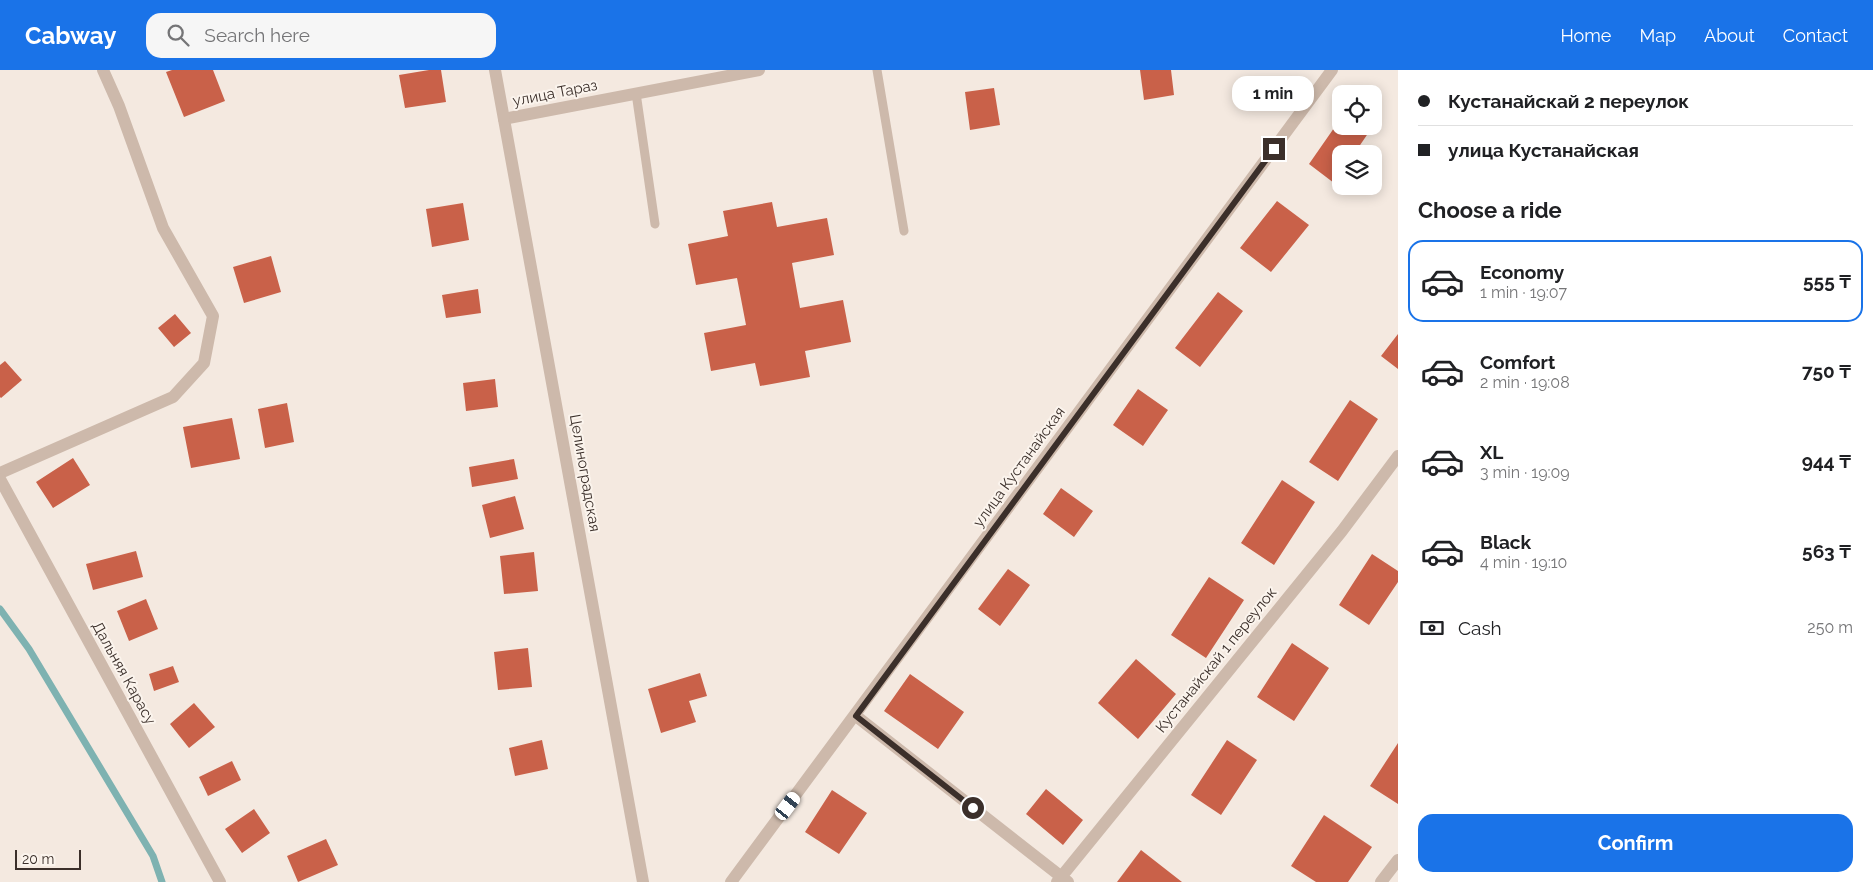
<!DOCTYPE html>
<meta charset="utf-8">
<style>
:root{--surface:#fff;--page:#f6f6f6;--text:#202124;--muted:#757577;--line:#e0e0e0;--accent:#1a73e8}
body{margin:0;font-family:Raleway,sans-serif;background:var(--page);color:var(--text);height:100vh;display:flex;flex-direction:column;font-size:19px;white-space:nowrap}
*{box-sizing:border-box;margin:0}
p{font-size:16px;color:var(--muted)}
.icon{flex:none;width:28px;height:28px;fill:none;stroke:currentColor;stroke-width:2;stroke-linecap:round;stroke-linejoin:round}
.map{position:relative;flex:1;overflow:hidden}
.details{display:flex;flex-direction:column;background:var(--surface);width:475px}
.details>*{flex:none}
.top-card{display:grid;align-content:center;height:110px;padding:0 20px;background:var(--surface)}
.buttons{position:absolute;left:1332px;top:15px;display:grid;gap:10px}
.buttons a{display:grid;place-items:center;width:50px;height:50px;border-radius:10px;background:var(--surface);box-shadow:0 2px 12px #0003;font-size:25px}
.scale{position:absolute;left:15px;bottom:12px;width:66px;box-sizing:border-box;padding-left:5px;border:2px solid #3b2f2a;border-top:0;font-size:14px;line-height:18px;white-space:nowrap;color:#3b2f2a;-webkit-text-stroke:4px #fbf4ed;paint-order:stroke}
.end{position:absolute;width:22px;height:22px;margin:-11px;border:6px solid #3b2f2a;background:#fff;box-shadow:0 0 0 2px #fff}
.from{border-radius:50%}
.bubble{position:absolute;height:35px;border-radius:15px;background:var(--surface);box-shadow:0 2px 12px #0003;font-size:16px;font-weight:700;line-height:35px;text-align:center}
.car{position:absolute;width:15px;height:30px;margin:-15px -8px;border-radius:6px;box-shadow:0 0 4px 1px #0007;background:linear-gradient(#fff 24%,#345 0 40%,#fff 0 76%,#345 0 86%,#fff 0)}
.top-card b{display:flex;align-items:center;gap:18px;height:48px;font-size:19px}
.top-card b+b{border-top:1px solid var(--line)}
.top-card i{width:12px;height:12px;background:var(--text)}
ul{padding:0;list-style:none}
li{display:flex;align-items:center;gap:15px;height:82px;margin:0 10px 8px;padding:0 10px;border:2px solid transparent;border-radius:15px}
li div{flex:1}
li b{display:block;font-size:19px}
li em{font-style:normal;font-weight:700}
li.on{border-color:var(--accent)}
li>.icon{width:45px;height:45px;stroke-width:1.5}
h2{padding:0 20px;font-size:22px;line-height:60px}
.pay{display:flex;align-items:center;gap:12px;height:55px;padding:0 20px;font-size:19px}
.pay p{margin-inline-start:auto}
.button{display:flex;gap:10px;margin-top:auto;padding:10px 20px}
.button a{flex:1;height:58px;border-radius:15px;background:var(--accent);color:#fff;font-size:20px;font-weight:700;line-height:58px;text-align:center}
header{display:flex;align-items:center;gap:30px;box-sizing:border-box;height:70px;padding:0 25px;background:var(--accent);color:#fff}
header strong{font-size:24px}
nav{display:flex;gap:28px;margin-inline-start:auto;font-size:18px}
.search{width:350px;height:45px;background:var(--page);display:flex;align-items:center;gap:12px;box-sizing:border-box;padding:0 18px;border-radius:15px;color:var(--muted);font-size:19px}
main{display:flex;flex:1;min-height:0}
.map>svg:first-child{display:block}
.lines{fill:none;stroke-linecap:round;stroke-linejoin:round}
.stream{stroke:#7eb2b1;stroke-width:7}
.building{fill:#c96149}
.service{stroke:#cdb9ab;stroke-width:9}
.minor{stroke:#cdb9ab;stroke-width:12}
.tertiary{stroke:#cdb9ab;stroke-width:12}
.route{stroke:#3b2f2a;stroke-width:6}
.labels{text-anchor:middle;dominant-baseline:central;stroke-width:4;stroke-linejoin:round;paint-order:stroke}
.street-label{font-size:15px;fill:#3b2f2a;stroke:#fbf4ed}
</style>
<header>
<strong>Cabway</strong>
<div class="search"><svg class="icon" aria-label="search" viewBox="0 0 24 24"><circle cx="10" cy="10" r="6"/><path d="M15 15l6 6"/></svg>Search here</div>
<nav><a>Home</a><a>Map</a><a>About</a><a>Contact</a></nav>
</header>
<main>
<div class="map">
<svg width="1398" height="812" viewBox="0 0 1398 812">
<rect width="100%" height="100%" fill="#f4e9e0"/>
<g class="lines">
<path class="stream" d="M0,539l29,40 124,207 9,26"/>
</g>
<path class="building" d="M172,0h41l12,31 -41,16 -18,-45z
M429,0h12l5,32 -41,6 -6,-33z
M1140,0h31l3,25 -30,5z
M994,18l6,37 -30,5 -5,-38z
M1341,48v8h32l-19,28h-13v19l-7,10 -25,-19z
M1277,131l32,24 -38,47 -31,-24z
M772,132l5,25 50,-9 7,37 -42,8 8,45 43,-8 8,42 -46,9 5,26 -50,9 -5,-23 -44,8 -7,-38 42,-8 -9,-47 -41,7 -8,-41 40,-8 -5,-25z
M463,133l6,37 -37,7 -6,-38z
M271,186l10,36 -37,11 -11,-36z
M478,219l3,24 -35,5 -4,-23z
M1218,222l25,19 -43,56 -25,-19z
M175,244l16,19 -17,14 -16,-19z
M1398,264v35l-17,-13z
M5,291l17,19 -21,18 -1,-1v-32z
M495,309l3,28 -32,4 -3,-28z
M1138,319l30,21 -25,36 -30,-21z
M1350,330l28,19 -40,62 -29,-19z
M287,333l7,39 -29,6 -7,-39z
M232,348l8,41 -49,9 -8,-41z
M73,388l17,27 -37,23 -17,-26z
M514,389l4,20 -46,8 -3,-20z
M1282,410l33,22 -41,63 -33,-22z
M1061,418l32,23 -19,26 -31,-23z
M515,426l9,33 -34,9 -8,-33z
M136,481l7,26 -50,13 -7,-26z
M534,482l4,39 -34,3 -4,-38z
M1372,484l26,17v11l-29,43 -30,-20z
M1008,499l22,16 -30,41 -22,-17z
M1209,507l35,23 -38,58 -35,-23z
M146,529l12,30 -29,12 -12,-30z
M1292,573l37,25 -35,53 -37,-24z
M528,578l4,39 -34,3 -4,-38z
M1136,589l40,35 -38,45 -40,-36z
M173,596l6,16 -25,9 -5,-17z
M700,603l7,23 -18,5 7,21 -35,11 -13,-44z
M910,604l54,38 -26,37 -54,-38z
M194,633l21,24 -26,21 -19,-24z
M542,670l6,29 -33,7 -6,-28z
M1227,670l30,20 -36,55 -30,-20z
M1398,673v61l-28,-18z
M232,691l9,19 -33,16 -9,-19z
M1046,719l37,31 -20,25 -37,-31z
M832,720l35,23 -28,41 -34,-22z
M254,739l16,24 -28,20 -17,-24z
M1324,745l48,32 -24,35h-32l-25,-16z
M326,769l12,26 -40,17 -11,-26z
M1141,780l41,32h-65z"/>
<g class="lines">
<path class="service" d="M877,0l27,161
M636,23l19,131"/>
<path class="minor" d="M504,49l255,-49
M0,403l173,-76 31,-34 9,-47 -50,-88 -44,-122 -16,-36
M856,646l212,166
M731,812l601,-812
M1057,812l285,-351 56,-75
M1381,812l17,-22"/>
<path class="tertiary" d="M495,0l148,812
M0,409l220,403"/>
</g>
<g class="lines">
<path class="route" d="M973,738l-117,-92 418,-567"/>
</g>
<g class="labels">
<g class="street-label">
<text transform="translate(555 23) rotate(-11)">улица Тараз</text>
<text transform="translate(1019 397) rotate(-54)">улица Кустанайская</text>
<text transform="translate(585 403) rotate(80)">Целиноградская</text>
<text transform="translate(1216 590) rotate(-51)">Кустанайскай 1 переулок</text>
<text transform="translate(124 603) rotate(61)">Дальняя Карасу</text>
</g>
</g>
</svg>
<div class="buttons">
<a><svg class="icon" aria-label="locate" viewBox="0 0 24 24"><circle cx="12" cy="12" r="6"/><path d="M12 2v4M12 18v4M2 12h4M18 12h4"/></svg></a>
<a><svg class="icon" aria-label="layers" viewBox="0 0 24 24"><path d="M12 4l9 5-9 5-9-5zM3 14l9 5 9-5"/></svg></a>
</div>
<div class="scale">20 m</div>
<i class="end from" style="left:973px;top:738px"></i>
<i class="end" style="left:1274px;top:79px"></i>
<div class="bubble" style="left:1232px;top:6px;width:82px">1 min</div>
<i class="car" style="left:788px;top:736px;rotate:37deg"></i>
</div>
<section class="details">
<div class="top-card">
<b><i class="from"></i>Кустанайскай 2 переулок</b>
<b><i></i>улица Кустанайская</b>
</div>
<h2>Choose a ride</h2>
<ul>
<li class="on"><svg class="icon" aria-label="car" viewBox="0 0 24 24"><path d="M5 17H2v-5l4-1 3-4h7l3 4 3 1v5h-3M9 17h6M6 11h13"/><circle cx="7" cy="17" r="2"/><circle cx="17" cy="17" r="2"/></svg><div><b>Economy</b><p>1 min · 19:07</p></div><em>555 ₸</em></li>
<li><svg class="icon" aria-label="car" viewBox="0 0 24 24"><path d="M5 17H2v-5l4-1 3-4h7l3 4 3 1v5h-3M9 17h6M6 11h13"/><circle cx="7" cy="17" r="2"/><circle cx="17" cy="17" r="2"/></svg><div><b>Comfort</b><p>2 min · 19:08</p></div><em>750 ₸</em></li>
<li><svg class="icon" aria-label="car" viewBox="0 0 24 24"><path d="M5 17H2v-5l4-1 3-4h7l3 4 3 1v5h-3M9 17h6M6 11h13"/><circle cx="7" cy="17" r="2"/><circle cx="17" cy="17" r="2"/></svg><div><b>XL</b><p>3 min · 19:09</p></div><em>944 ₸</em></li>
<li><svg class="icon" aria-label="car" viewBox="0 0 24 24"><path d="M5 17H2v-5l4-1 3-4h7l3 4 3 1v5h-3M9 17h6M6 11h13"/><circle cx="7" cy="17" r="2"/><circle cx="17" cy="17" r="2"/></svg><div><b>Black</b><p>4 min · 19:10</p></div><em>563 ₸</em></li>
</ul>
<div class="pay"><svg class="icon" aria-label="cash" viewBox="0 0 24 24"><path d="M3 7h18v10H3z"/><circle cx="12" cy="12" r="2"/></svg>Cash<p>250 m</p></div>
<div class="button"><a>Confirm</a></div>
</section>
</main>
